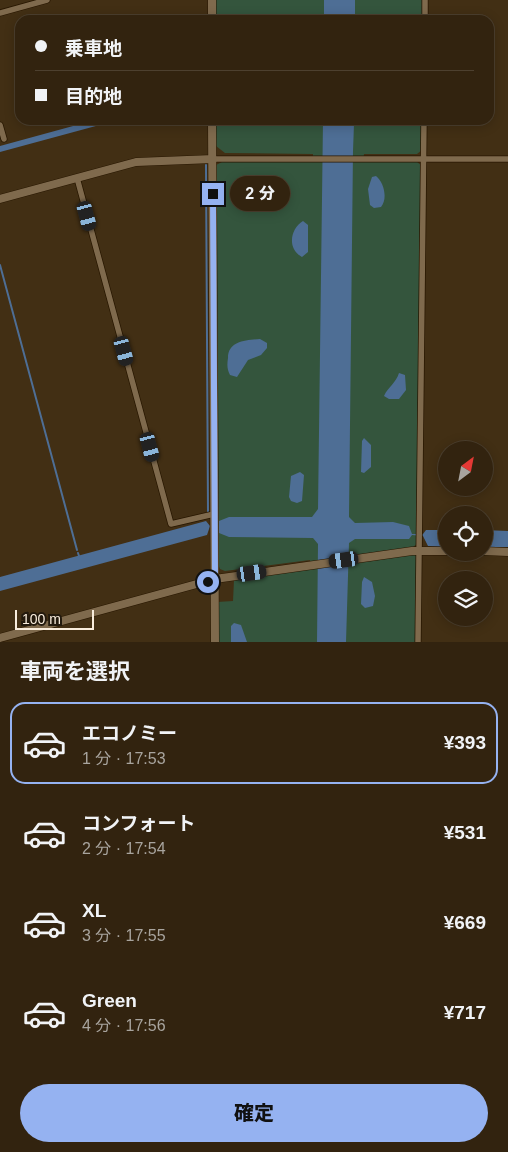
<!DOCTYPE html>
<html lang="ja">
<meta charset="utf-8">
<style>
:root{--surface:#32230f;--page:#3d2f1d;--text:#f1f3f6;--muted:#a8a49e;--line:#4d402f;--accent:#95b2f1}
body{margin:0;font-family:Helvetica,"Noto Sans JP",sans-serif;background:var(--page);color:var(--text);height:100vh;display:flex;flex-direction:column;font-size:19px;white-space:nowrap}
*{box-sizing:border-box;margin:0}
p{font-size:16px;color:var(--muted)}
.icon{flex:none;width:28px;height:28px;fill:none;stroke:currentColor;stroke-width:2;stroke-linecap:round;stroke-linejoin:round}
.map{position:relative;height:642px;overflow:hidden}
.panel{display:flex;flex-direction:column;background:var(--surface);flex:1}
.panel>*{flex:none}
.guide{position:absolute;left:15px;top:15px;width:479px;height:110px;border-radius:15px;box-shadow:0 2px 12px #0003,0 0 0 1px var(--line);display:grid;align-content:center;height:110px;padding:0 20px;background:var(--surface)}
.needle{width:32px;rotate:32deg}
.buttons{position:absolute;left:438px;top:441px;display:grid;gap:10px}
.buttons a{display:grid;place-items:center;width:55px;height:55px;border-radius:50%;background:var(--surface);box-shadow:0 2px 12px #0003,0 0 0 1px var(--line);font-size:25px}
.scale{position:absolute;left:15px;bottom:12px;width:79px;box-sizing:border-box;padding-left:5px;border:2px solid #f8ecdc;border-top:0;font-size:14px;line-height:18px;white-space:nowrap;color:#f8ecdc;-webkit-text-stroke:4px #22190d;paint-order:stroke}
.end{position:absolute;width:22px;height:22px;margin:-11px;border:6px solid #95b2f1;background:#111;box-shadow:0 0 0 2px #111}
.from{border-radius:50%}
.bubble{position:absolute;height:35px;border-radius:18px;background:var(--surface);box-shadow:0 2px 12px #0003,0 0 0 1px var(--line);font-size:16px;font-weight:800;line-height:35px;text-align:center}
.car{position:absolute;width:15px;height:30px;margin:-15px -8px;border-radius:6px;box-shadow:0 0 4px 1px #0007;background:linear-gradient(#222 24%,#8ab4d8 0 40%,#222 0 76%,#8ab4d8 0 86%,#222 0)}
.guide b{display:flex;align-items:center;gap:18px;height:48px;font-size:19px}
.guide b+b{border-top:1px solid var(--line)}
.guide i{width:12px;height:12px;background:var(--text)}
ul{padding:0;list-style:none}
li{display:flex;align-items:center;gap:15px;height:82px;margin:0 10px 8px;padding:0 10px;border:2px solid transparent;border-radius:15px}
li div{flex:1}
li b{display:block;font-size:19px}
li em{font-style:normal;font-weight:800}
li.active{border-color:var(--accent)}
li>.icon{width:45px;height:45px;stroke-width:1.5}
h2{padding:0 20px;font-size:22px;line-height:60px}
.action{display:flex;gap:10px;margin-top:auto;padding:10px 20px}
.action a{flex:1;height:58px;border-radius:30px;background:var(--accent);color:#111;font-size:20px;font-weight:800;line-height:58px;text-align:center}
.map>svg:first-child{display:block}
.green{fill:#34553d}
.water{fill:#4e6e95}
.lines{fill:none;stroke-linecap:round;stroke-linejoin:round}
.stream{stroke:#4e6e95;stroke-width:2}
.minor-casing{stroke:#281700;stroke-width:7}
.tertiary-casing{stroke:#281700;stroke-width:9}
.minor{stroke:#7f6a4d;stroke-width:5.5}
.tertiary{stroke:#7f6a4d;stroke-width:8}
.route{stroke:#95b2f1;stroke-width:6}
</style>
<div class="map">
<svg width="508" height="642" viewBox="0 0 508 642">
<rect width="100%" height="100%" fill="#422f14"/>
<path class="green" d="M215,0h209l-1,20h-208z
M215,120h207v30l-5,4h-53l-1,7h53l6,5 -5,378 -4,3 -58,8 -1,6 59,-7 4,2 -1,86h-198l-1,-40 16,-1 1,-21 77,-11 -1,-9 -85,11 -5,-2 -2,-5 -2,-399 6,-3 91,-1v-7l-88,-1 -9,-7z"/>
<path class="water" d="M324,0h31v20h-31z
M95,120h23l-118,32v-6z
M323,120h34l-3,4 -1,27 -4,366 6,6 38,-1 16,4 3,8h11l3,-4h20v17l-18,-1 -5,-10 -11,-1 -3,4h-54l-6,4 -3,99h-29l1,-98 -5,-6 -84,-1 -10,-4v-12l10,-4h83l6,-8z
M376,176c8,6 12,23 5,31l-7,1 -4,-3 -2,-16 4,-12z
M303,221l5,4v27l-6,5c-15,-8 -12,-28 1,-36z
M260,339l7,4v5l-6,7 -13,5 -11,17 -7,-2c-3,-6 -3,-10 -2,-17 0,-17 18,-18 32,-19z
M399,373l6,2 1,15 -7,9h-10l-5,-3c4,-9 12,-13 15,-23z
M364,438l7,7v22l-7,6 -3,-1 1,-31z
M300,472l4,3 -2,26 -5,2 -6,-2 -2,-4 2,-21z
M206,521l4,5 -3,9 -207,56v-14z
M484,530l24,1v16h-24z
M364,577l8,5 3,14 -2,10 -8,2 -4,-4 1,-22z
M234,623l7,2 6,17h-16v-16z"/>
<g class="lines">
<path class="stream" d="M206,165l2,348
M0,265l77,285
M78,553l1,3"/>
<defs>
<path id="minor" d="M0,13l47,-13
M425,20v-20
M0,125l4,14
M213,159h295
M77,178l94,346 43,-10
M418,642l6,-522"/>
<path id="tertiary" d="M212,0v20
M212,120l3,522
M0,199l136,-37 77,-3
M484,551l24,1
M0,638l215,-59 197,-28h34"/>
</defs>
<use href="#minor" class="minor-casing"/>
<use href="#tertiary" class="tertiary-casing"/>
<use href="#minor" class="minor"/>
<use href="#tertiary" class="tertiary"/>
</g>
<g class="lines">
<path class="route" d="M208,582l7,-3 -2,-385"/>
</g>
</svg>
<div class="buttons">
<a><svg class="needle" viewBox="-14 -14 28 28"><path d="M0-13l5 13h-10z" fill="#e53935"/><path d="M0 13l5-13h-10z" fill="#a8a49e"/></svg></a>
<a><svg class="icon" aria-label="locate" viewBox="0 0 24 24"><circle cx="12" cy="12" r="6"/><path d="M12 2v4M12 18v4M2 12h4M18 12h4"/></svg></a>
<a><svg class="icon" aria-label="layers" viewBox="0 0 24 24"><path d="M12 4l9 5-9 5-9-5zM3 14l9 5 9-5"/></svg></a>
</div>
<div class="scale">100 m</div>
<i class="end from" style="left:208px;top:582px"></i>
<i class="end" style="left:213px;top:194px"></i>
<div class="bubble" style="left:230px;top:176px;width:60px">2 分</div>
<i class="car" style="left:87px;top:216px;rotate:165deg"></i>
<i class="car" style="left:124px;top:351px;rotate:165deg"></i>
<i class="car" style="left:150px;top:447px;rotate:165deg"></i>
<i class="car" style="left:344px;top:560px;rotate:262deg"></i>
<i class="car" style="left:252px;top:573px;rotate:82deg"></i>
<div class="guide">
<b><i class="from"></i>乗車地</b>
<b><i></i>目的地</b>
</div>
</div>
<section class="panel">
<h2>車両を選択</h2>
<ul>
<li class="active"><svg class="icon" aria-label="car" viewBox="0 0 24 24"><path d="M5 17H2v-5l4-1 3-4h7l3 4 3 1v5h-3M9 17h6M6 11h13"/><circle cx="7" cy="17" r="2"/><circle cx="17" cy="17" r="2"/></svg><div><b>エコノミー</b><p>1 分 · 17:53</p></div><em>¥393</em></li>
<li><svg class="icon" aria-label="car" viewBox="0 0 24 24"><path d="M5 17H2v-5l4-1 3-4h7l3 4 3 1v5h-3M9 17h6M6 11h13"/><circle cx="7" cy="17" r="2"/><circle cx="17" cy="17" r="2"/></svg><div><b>コンフォート</b><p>2 分 · 17:54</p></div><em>¥531</em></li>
<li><svg class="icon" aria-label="car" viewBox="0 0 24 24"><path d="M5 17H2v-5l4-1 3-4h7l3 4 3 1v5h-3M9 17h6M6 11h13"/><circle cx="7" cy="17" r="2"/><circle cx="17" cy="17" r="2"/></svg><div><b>XL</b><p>3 分 · 17:55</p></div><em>¥669</em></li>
<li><svg class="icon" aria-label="car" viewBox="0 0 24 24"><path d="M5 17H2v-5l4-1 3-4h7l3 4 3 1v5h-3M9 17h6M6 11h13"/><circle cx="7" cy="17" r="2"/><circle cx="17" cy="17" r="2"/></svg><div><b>Green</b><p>4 分 · 17:56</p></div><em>¥717</em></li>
</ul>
<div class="action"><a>確定</a></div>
</section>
